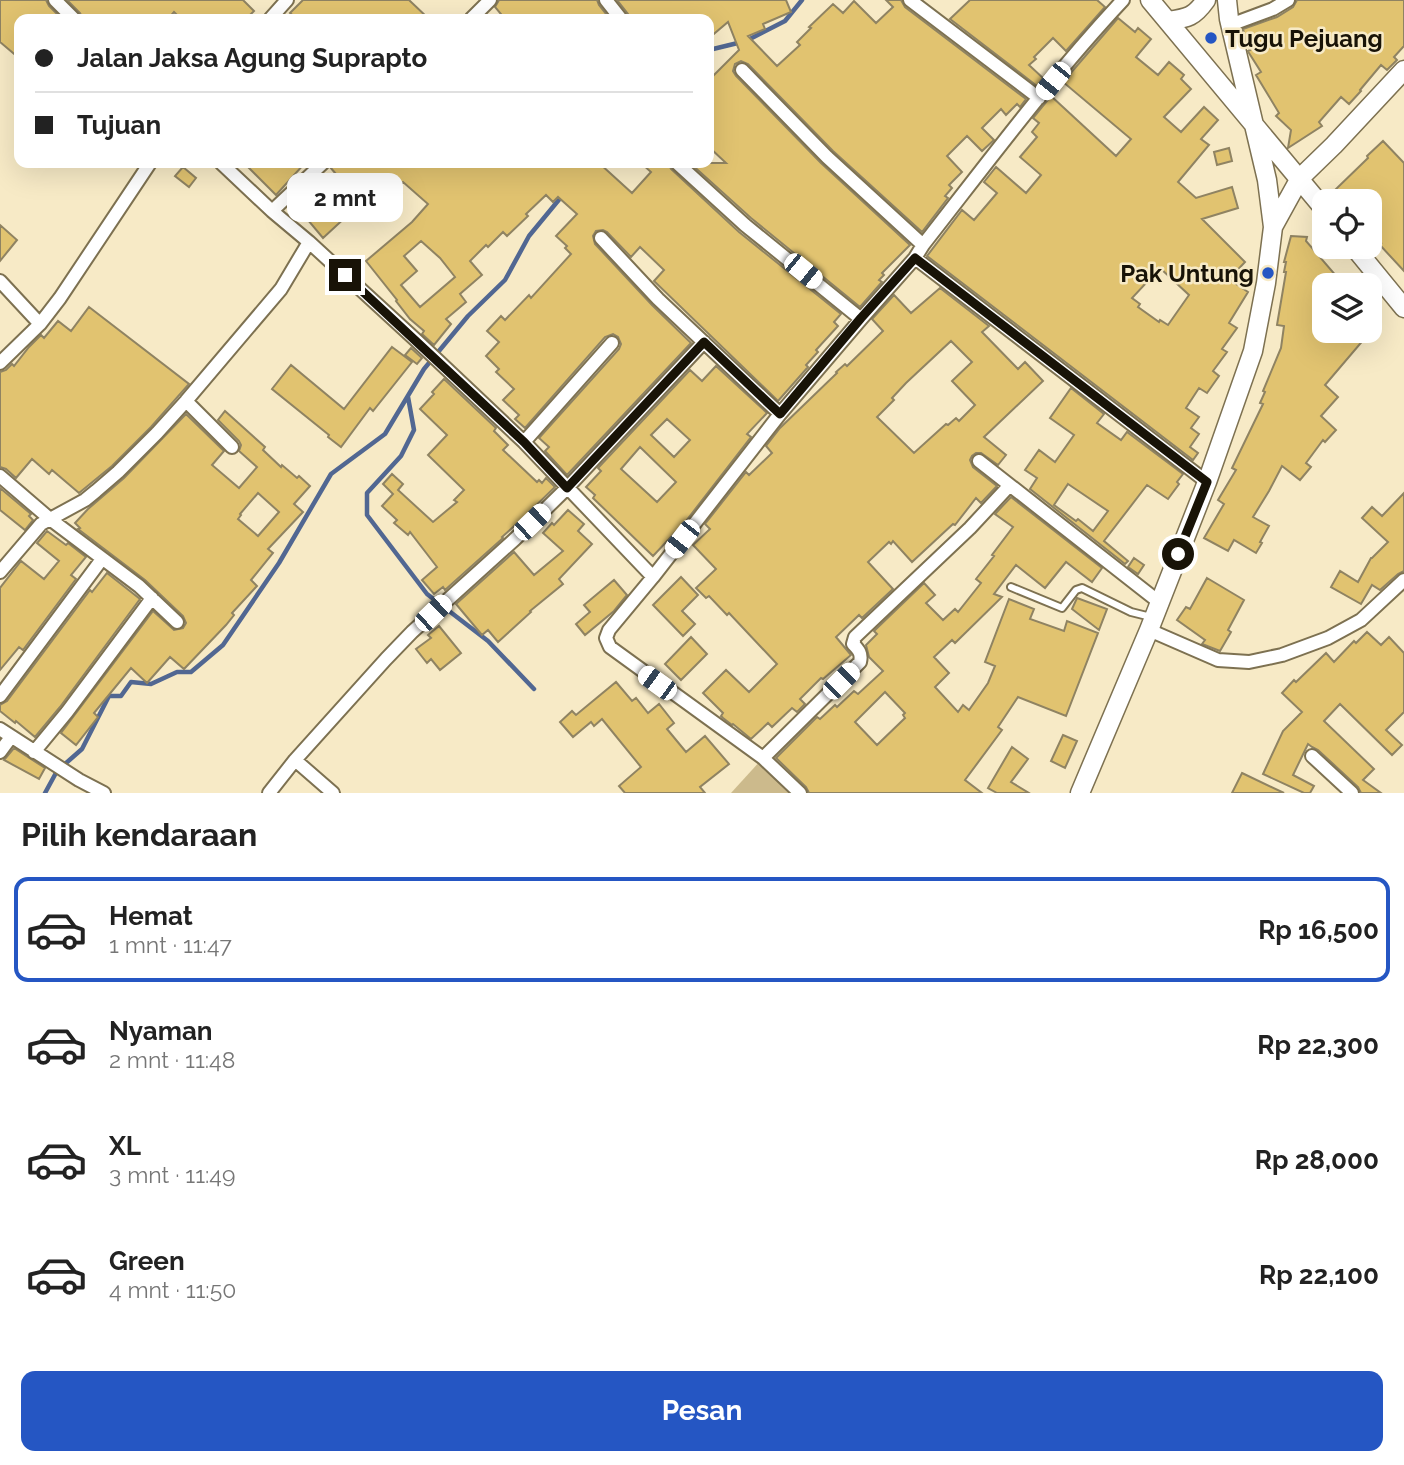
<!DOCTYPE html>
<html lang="id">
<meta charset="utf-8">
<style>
:root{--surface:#fff;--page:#f2f2f2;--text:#222;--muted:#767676;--line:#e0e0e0;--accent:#2556c3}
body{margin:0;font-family:Raleway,sans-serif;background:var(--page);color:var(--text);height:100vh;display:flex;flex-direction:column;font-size:26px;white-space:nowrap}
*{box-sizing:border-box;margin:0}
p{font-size:23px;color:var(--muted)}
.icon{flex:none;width:38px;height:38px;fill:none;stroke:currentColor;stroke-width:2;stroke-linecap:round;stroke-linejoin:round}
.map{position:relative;height:793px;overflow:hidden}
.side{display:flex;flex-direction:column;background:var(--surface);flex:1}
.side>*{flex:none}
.banner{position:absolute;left:14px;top:14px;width:700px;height:154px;border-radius:14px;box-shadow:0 7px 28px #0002;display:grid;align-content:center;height:154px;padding:0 21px;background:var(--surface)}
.buttons{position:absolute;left:1312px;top:189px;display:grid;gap:14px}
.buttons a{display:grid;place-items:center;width:70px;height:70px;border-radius:14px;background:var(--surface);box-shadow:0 7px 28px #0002;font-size:35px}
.end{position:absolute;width:32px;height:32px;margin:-16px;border:9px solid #181307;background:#fff;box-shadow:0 0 0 4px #fff}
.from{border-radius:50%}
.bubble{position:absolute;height:49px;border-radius:14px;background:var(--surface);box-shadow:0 7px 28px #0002;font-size:23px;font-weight:700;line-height:49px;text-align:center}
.car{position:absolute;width:21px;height:42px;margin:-21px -10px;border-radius:9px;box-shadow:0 0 5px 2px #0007;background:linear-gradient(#fff 24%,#345 0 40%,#fff 0 76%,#345 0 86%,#fff 0)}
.banner b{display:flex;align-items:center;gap:24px;height:66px;font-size:26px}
.banner b+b{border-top:2px solid var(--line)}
.banner i{width:18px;height:18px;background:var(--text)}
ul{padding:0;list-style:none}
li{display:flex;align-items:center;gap:21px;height:105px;margin:0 14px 10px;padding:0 7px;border:4px solid transparent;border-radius:14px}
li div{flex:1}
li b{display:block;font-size:26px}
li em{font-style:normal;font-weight:700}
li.selected{border-color:var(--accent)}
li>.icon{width:63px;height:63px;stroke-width:1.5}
h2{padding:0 21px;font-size:32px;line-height:84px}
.primary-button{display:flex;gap:14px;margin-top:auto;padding:14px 21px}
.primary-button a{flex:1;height:80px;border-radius:14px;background:var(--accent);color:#fff;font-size:28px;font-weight:700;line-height:80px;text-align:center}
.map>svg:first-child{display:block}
.green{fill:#ccba8c}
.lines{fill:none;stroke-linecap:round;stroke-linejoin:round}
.stream{stroke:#516792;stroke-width:4.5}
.building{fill:#e1c370;stroke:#8f8362;stroke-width:2;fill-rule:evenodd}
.lane-casing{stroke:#7d7151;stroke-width:10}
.street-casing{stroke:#7d7151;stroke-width:16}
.secondary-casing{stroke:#7d7151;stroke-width:21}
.lane{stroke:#fff;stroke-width:6}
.street{stroke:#fff;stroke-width:12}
.secondary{stroke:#fff;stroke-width:18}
.route{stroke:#181307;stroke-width:9}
.poi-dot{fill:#2556c3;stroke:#f7eac6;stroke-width:2.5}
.labels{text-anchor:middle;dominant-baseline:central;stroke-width:5;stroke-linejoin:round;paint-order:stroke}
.poi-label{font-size:24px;font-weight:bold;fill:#181307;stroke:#f7eac6;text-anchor:start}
</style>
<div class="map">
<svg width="1404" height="793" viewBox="0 0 1404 793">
<rect width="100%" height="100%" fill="#f7eac6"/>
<path class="green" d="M762,759l33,34h-64z"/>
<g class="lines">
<path class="stream" d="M709,50l37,-9 39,-20 17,-21
M408,397l6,33 -13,26 -34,37v22l60,79 61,47 46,48
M45,793l12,-22 25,-22 27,-53h12l10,-14 20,2 26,-12h14l32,-27 56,-82 52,-89 54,-40 39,-65 44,-53 37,-36 24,-44 33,-40"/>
</g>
<path class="building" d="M0,0h46l3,6 13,13h-43v39l-19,-16z
M67,0h176l11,11 -8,8h-65l-7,-7 -6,7h-85l-3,-6z
M303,0h106l20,19h-132l-7,-6z
M499,0h98l2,5 11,14h-105l-10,-12z
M617,0h169l5,12 -28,12 2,5 -17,7 29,30 23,-21 -3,-3 14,-14 -2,-1 24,-23 10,9 11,-12 22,22 17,-16 -7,-7h15l4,7 121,92 -6,8 -3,-3 -11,11 -5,-6 -19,19 12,12 -12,11 -15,-15 -20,20 15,16 -13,13 3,3 -7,8 3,2 -26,34 -89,-81 -85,-87 -7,-3 -6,3 -2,7 3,5 85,87 89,82 -28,28 2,2 -5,5 3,2 -22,25 -109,-89 -61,-55h36l-17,-16v-67l30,-30 -11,-28 -19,16v-19h-79l-2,-5z
M970,0h127l8,7 -39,44 -13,-13 -19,19 2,2 -7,6 14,13 -6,8 -87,-67z
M1297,0h107v46l-10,11 3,3 -10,10 -6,-5 -21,25 1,1 -12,13 -8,-7 -22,25 3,4 -34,22 3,-18 -15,-14 3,-3 -23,-38 5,-3 -12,-19 -1,-2 2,-1 -4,-7 -3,-14 34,-12 16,-10z
M1118,18l17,14 3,-4 13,11 -15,18 22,18 11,-13 15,13 -3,4 10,10 -27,28 17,15 23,-25 14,13 -17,19 8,6 -31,37 18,16 36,-11 6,21 -36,11 43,43 -16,17 19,13 -19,31 8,5 -15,21 5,3 -14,19 6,5 -12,17 -8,-5 -13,20 13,9 -8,11 8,6 -9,13 8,6 -5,7 -266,-204 35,-46 12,10 23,-27 -13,-11 12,-15 30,26 15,-18 -21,-18 17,-20 -5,-5 7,-9 -6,-5 18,-22 65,60 15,-17 -68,-57zM1160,268l29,27 -21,30 -8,-5 -1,2 -21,-15 2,-3 -8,-6z
M1383,141l21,22v108l-25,-27 2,-1 -11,-11v-31h-24l-11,-11 33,-32 -1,-2z
M1229,148l3,13 -15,4 -3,-13z
M244,163h61l-29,32z
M332,163h267l33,30 19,-21 -10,-9h27l3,6 68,63 102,82 -7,8 4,4 -22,24 2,2 -12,13 2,2 -30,34 -124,-120 10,-11 -24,-23 -9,10 -24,-25 -4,-2 -7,1 -3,5 2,8 57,61 39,38 -124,132 -22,-24 4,-4 -10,-9 80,-89 2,-5 -3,-7 -5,-3 -8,3 -80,91 -10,-9 4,-4 -16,-15 11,-11 -18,-17 3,-3 -13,-13 13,-14 -12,-11 14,-15 4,4 24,-25 2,3 40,-44 -6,-6 2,-2 -11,-10 21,-22 -19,-17 -5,5 -7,-7 -20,19 2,2 -21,20 -4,-4 -15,15 -2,-2 -16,16 12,14 -22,19 6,8 -20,17 5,5 -17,21 -12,-11 2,-3 -14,-12 -14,-18 1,-1 -31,-39 46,-39 16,-18 -25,-22 -4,3 -4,-5 -31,27 -34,-40zM421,241l19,17 15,19 -35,30 -19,-22 16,-14 -13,-15z
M183,167l13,11 -7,9 -14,-11z
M327,194l22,20 -26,24 -21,-25z
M0,225l17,15 -17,21z
M1291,236l16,1 -1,4 38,44h-19v46h46l-46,54 13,12 -17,19 15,14 -11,12 -2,-2 -17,23 5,4 -11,13 -18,-14 -13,25 -16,26 16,9 -9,16 2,1 -6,10 -22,-13 -6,11 -24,-13 20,-34 -6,-4 18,-30 -4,-2 31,-64 -3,-1 5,-11 -2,-1 18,-43 3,-22 -7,-1 9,-53h-2l2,-10h-2z
M940,288l49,38 -7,6 36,37 7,-7 18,19 -59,56 22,18 -8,10 -17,-12h-5l-4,3 -2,4 3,7 24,19 -16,17 -5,-5 -21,27 -2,-1 -41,38 -19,-21 -2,3 -2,-2 -21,20 25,27 -31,29 -3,-3 -23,22 15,18 -28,24 -2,-1 -21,21 5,5 -8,8 -5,-4 -20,19 -4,-4 -17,16 -18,-15 -1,1 -9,-7 -2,-2 2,-3 -20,-20 23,-23 23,22 28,-28 -48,-51 -2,2 -18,-19 -3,2 -10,-10 20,-19 -23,-24 17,-16 -5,-5 41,-52 3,3 23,-22 -6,-7 14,-18 57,-55 -1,-1 9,-8 2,2 36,-35 -11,-12 22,-24 17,18zM951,341l21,21 -20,19 23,24 -16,16 -3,-3 -8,7 -2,-1 -32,29 -37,-36 17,-17 -2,-2 14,-15z
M89,307l100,77 -38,43 -39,39 -33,27 -27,-23 -3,4 -17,-15 -16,19 -10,-9 -6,-2v-95l6,-2 6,-6 2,2 15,-19 12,-12 3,3 14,-17 13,10z
M392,347l20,15 -39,49 -3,-3 -29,39 -13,-10 1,-2 -57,-46 19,-24 53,44z
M411,348l11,10 -5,6 -12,-9z
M716,366l51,47 -20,21 4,3 -65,84 -33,35 -60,-58 2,-3 -9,-8 15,-16 -3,-3 92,-98 12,11zM667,419l23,21 -16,17 -23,-22zM640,447l36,35 -19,20 -36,-33z
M444,379l52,49 -2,3 14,14 -5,5 34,32 2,-2 3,3 4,-5 9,9 -34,33 -19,17 1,1 -58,52 -2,-3 -9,7 -12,-14 15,-13 -27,-35 -2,3 -14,-12 3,-3 -15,-14 11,-12 -10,-10 9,-10 11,10 -5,6 35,32 24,-20 -3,-2 10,-10 -36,-35 19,-20 -27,-26 14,-15 -2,-2z
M1071,388l33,26 -7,9 24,17 6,-8 56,42 -6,8 2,2 -11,15 -21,-14 -43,56 24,20 -3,3 -95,-75 7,-11 -12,-8 14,-20 16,12 19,-27 -24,-17zM1068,484l40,27 -15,20 -15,-12 -2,2 -22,-16z
M225,411l40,36 -2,3 18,17 1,-2 15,13 2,-2 11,10 -16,18 9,8 -35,37 5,4 -22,27 6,6 -25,27 2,2 -8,10 -42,44 -14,-12 -23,26 -16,-15 -37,45 4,4 -22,28 -15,-12 92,-122 21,19 9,-2 3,-5 -3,-7 -38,-36 -67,-51 2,-1 -5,-5 13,-14 36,-31 62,-64 38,37 -12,14 27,23 18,-21 -18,-16 2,-6 -2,-4 -21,-21zM258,493l21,19 -21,24 -20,-17 3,-4 -1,-1z
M0,488l31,26 -2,2 4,4 -8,10 -25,-20z
M1404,493v78l-6,3 -18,16 -8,-5 -11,19 -30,-17 9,-16 18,11 13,-24h1l16,-16 -26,-24 10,-11 10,9z
M1011,497l91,71 -10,14 -26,-20 -21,26 -29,-23 -22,29 8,3 -47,46 -3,-3 -18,17 15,16 -14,14 23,25 5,-7 6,5 19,-27 7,-17 -10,-4 24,-63 25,10 -4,10 34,12 3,-10 31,12 -32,83 -48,-19 -20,30 4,3 -37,50 17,13h-173l-3,-6 -30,-29 41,-41 3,2 15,-14 2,2 17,-16 4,3 25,-23 -14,-14 -3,-12 11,-11 -3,-3 50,-48 11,12 -9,8 17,17 12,-11 3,3 23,-29 -5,-4 18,-23 -2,-1 21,-28 -18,-13zM885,692l20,21 -2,2 2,3 -28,27 -22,-23z
M568,510l16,14 -6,7 14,13 -33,35 4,5 -33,27 1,1 -33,30 -10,-12 -6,5 -26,-31 58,-52 20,23 29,-24 -20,-18 9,-10 2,2z
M47,531l19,14 2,-2 18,14 -15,18 5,4 -53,71 -4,-3 -19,23v-82l21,-27 23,18 15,-18 -22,-18z
M1134,558l10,7 -6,9 -10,-7z
M107,573l33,26 -80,108 -25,30 -19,-16 -1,2 -15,-12v-6l7,-4 83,-111 2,2z
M681,577l17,18 -16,16 13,13 -12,12 -30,-31z
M1207,578l37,22 -16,30 3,2 -11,19 -18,-7 3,-4 -28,-20 9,-13 4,2z
M614,580l13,15 -13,16 -29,24 -9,-11 14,-12 -6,-7z
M1077,598l30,11 -8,21 -27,-21z
M439,626l22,27 -21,17 -9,-11 -4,4 -11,-14 15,-11 -3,-3z
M1367,632l14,13 8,-8 15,16v59l-18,18 16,15 -10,10 -52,-51 -16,17 50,48 -11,11 18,13h-20l-3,-6 -40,-37 -6,-3 -4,-3 -15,31 21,11 -4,7h-6l-41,-19 20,-43 19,-19 -20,-19 12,-13 2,2 30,-29 8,9 20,-21 2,2z
M691,637l16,17 -26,26 -16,-16z
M616,682l16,19 4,-3 12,15 11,-9 15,19 -7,6 19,23 19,-16 24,28 -29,23 5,6h-80l-6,-7 22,-19 -39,-48 -8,7 -3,-4 -18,15 -13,-15 12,-11 4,4z
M1063,735l14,6 -12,27 -14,-7z
M1012,747l16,12 -17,23 18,11h-32l-9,-5z
M14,748l31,20 -6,11 -35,-19z
M1242,773l42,20h-52z"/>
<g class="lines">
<defs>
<path id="lane" d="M1011,587l51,21 14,-18 6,-2 49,24 20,5"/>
<path id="street" d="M55,0l19,19
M606,0l15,19
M910,0l129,98
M270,19l17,-19
M471,19l19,-19
M1230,25l43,-16 15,-9
M742,70l85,87 96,88
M221,163l51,48 37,31 108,99 107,101 129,135 127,-163 81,-95 54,-61 8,-13c65,-83 128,-168 200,-245
M677,163l68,62 116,94
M272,211l51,-48
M601,238l57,61 122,115
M915,258l292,224
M0,281l40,43
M0,363l40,-39 20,-26 90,-135
M186,401l46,46
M524,442l88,-99
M979,461l180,141
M0,476l50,43 89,67 38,36
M0,572l41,-48 44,-24 11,-9 22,-19 39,-39 29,-32 95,-112 28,-47
M653,577l-44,53 -3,8 4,9 153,111 37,35
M1149,630l69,30 31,2 33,-7 46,-17 33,-18 43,-40
M0,696l102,-137
M0,729l79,51 25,13
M0,752l11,-15
M34,752l33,-40 85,-114
M1312,756l40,37
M763,758l97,-96c2,-8 -1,-12 -7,-18l2,-7 115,-109 39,-42
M295,760l38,33
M269,793l26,-33 91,-101 26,-27 103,-93 52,-51 137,-146"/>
<path id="secondary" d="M1150,0l175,210
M1227,0l2,19 38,161 6,47
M1168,21c20,-3 26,-4 38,-21
M1354,247l50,61
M1080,793l69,-163 58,-148 46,-131 13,-68 7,-56 27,-49 34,-33 70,-75"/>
</defs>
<use href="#lane" class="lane-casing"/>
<use href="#street" class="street-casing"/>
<use href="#secondary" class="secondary-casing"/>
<use href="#lane" class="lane"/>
<use href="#street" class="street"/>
<use href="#secondary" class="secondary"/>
</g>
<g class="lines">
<path class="route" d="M345,275l179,167 43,46 137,-146 76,72 81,-96 54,-60 292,224 -29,72"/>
</g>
<g class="poi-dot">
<circle cx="1211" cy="38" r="7"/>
<circle cx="1268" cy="273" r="7"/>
</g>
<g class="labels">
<g class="poi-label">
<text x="1225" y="38">Tugu Pejuang</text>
<text x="1254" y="273" text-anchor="end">Pak Untung</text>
</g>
</g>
</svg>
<div class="buttons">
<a><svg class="icon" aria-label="locate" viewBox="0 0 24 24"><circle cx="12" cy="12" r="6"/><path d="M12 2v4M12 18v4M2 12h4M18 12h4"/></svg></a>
<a><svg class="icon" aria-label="layers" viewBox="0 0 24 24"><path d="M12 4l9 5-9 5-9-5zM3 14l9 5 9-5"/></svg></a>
</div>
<i class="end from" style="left:1178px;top:554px"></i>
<i class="end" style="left:345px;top:275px"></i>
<div class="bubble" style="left:287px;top:173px;width:116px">2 mnt</div>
<i class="car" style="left:1053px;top:81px;rotate:219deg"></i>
<i class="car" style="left:803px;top:271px;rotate:129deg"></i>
<i class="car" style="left:532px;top:522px;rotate:46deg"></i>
<i class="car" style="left:682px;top:539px;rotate:218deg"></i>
<i class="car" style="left:433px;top:613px;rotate:46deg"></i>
<i class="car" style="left:841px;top:681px;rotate:45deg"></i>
<i class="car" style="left:657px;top:683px;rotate:306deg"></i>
<div class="banner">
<b><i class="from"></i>Jalan Jaksa Agung Suprapto</b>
<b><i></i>Tujuan</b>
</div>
</div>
<section class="side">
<h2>Pilih kendaraan</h2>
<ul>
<li class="selected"><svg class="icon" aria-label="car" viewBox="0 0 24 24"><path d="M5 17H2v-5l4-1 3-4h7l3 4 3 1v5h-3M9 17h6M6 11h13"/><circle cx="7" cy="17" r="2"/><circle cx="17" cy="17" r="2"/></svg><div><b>Hemat</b><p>1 mnt · 11:47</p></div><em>Rp 16,500</em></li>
<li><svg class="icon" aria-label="car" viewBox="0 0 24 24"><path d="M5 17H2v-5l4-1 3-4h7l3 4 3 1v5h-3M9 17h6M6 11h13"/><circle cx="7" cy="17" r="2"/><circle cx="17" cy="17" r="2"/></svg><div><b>Nyaman</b><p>2 mnt · 11:48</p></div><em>Rp 22,300</em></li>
<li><svg class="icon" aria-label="car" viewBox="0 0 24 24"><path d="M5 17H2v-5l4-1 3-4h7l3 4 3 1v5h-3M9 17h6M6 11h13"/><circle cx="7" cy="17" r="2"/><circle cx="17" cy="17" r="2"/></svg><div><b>XL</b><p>3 mnt · 11:49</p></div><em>Rp 28,000</em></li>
<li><svg class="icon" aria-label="car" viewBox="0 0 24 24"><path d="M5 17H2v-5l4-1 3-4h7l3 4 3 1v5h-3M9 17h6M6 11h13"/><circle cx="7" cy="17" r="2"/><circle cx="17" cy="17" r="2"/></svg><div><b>Green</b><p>4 mnt · 11:50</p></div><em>Rp 22,100</em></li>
</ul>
<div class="primary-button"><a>Pesan</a></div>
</section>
